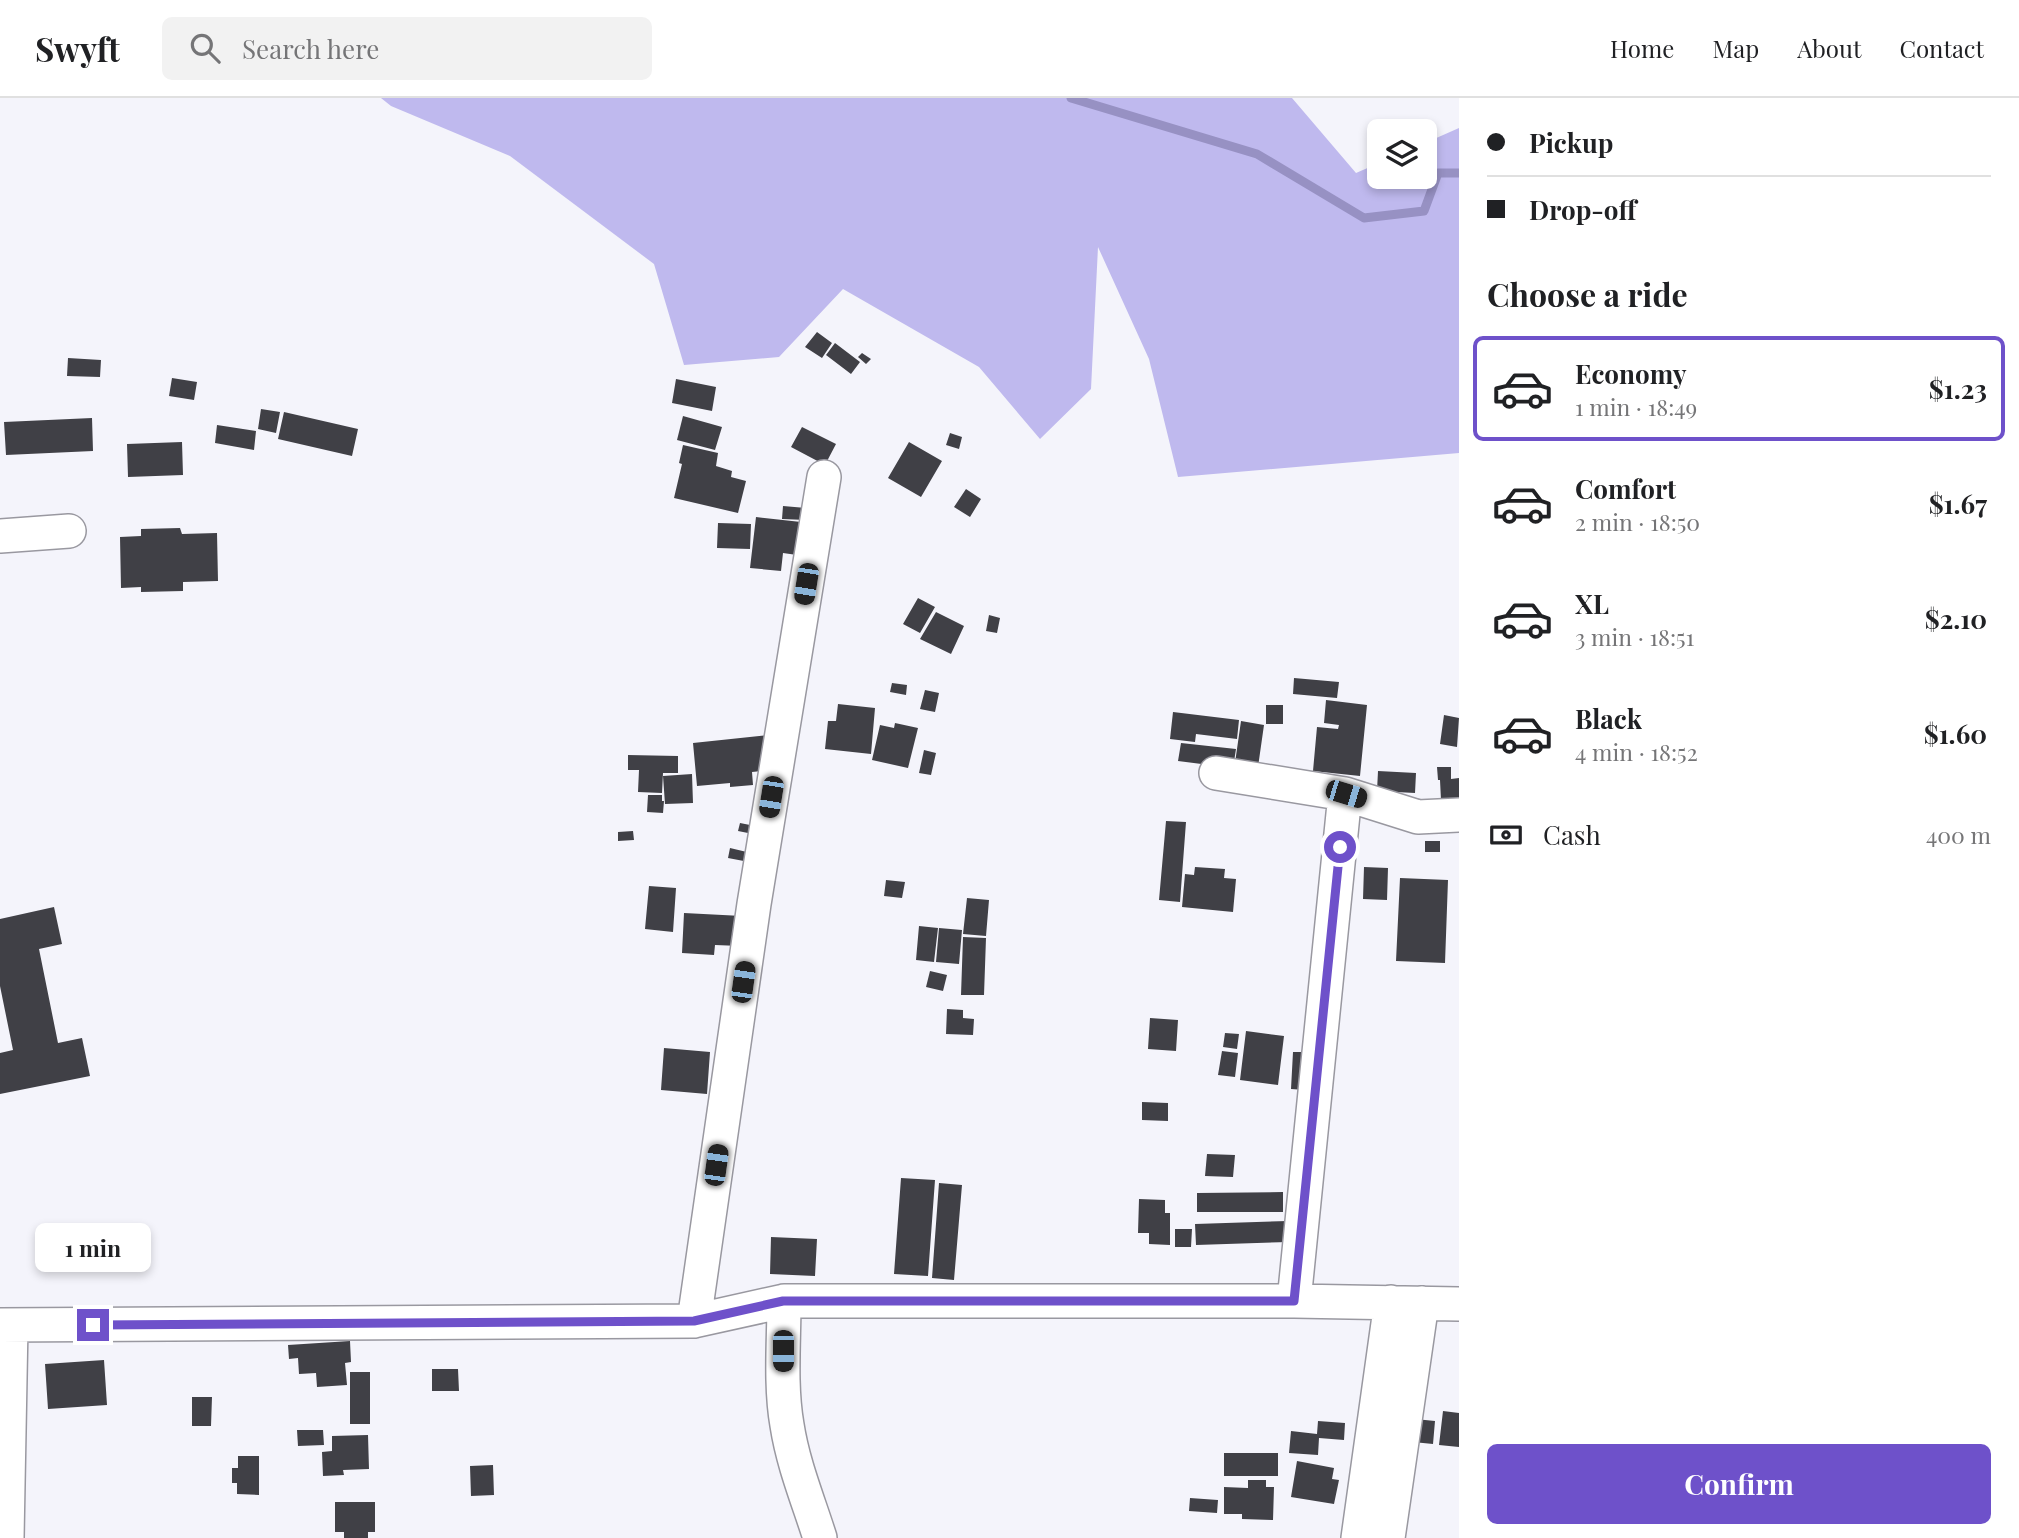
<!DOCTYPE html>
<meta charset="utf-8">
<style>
:root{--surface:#fff;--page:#f2f2f2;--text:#202124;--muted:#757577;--line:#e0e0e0;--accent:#6e51ca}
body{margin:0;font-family:"Playfair Display",serif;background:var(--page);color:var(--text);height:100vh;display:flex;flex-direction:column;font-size:26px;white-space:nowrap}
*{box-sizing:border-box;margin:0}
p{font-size:23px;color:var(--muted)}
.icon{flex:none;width:38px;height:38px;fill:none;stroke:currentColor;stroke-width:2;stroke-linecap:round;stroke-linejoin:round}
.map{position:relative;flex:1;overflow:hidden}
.drawer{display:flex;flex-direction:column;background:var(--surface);width:560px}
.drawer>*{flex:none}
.guide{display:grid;align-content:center;height:154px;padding:0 28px;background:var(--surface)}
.buttons{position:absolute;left:1367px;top:21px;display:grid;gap:14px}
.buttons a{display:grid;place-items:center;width:70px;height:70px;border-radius:10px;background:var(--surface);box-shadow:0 4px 10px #0003;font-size:35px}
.end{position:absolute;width:32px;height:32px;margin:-16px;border:9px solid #6e51ca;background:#fff;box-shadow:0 0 0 4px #fff}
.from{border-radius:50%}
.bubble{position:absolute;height:49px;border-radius:10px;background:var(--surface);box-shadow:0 4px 10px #0003;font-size:23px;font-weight:700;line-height:49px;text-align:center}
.car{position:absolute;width:21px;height:42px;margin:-21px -10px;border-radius:9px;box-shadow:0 0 5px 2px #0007;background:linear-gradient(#222 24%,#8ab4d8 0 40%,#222 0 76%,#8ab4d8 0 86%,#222 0)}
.guide b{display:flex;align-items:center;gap:24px;height:66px;font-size:26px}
.guide b+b{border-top:2px solid var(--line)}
.guide i{width:18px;height:18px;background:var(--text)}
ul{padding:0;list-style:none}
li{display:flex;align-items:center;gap:21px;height:105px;margin:0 14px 10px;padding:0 14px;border:4px solid transparent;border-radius:10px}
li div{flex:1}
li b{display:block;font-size:26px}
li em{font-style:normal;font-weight:700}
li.selected{border-color:var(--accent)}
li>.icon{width:63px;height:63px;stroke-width:1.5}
h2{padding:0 28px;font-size:32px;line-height:84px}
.pay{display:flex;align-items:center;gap:18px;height:77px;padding:0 28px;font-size:26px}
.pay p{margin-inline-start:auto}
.cta{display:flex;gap:14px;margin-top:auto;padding:14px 28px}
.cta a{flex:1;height:80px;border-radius:10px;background:var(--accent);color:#fff;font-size:28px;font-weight:700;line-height:80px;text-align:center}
header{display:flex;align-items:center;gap:42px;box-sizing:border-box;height:98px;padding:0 35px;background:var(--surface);border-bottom:2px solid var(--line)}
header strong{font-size:33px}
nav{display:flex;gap:38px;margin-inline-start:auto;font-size:24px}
.search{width:490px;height:63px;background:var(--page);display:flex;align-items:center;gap:18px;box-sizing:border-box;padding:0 24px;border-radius:10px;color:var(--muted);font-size:26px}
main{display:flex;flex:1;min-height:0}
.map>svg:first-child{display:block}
.forest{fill:#bfb9ee}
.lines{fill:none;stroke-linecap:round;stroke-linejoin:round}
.stream{stroke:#9791c3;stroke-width:9}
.building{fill:#404046}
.minor-casing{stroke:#9998a0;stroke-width:36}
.minor{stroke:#fff;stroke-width:33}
.route{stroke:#6e51ca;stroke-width:9}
</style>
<header>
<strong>Swyft</strong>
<div class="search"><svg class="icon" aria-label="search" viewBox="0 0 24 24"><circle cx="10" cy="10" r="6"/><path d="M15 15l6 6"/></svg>Search here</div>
<nav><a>Home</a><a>Map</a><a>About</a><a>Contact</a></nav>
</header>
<main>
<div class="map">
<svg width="1459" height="1440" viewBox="0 0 1459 1440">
<rect width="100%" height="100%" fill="#f4f4fb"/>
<path class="forest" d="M381,0h911l64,75 23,-10v14h45l1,-34 34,-15v325l-281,24 -29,-118 -51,-112 -7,142 -51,50 -61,-72 -136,-78 -64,68 -95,8 -30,-101 -144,-108 -119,-50z"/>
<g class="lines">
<path class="stream" d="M1071,0l186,56 107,64 60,-7 14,-38h21"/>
</g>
<path class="building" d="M817,234l15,11 -10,15 -17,-11z
M835,245l25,19 -9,12 -25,-19z
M862,255l9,6 -5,5 -8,-7z
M68,260l33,2 -1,17 -33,-1z
M172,280l25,4 -3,18 -25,-4z
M676,281l40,8 -4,24 -40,-8z
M261,311l19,3 -4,21 -18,-4z
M284,314l74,17 -6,27 -74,-17z
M683,318l39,11 -7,23 -38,-10z
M92,320l1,33 -87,4 -2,-33z
M217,327l39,6 -2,19 -39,-7z
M802,329l34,17 -11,21 -34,-18z
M950,335l12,4 -3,12 -13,-4z
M182,344l1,33 -55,2 -1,-33z
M909,344l33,19 -21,36 -33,-19z
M683,347l35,8 -2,13 16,5 -1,6 15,4 -8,32 -64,-15 8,-34 -3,-1z
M966,391l15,10 -11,18 -16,-10z
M783,408l23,2v12l-24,-1z
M756,419l45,5 -4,33 -14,-2 -2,18 -31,-3z
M718,425l33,1 -1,25 -33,-1z
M180,430l2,6 35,-1 1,48 -35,1v9l-42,1v-5l-20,1 -1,-51 21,-1v-7z
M918,500l17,9 -15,26 -17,-9z
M936,514l28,14 -13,28 -31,-15z
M989,517l11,3 -3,15 -11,-2z
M1294,580l45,4 -2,16 -44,-4z
M892,585l15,2 -1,10 -16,-3z
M925,592l14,3 -4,19 -15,-3z
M1326,602l41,5 -7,71 -47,-5 4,-44 21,2 1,-4 -15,-2z
M838,606l37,4 -4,46 -46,-5 3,-28h8z
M1266,607h17v19h-17z
M1173,614l66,8 -2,19 -41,-5 -1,8 -25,-3z
M1444,617l15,3 -2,29 -17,-3z
M1241,623l23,4 -7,49 -23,-4z
M895,625l23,5 -10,40 -36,-8 8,-35 14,3z
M768,637l4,35 -20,2 1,13 -23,2v-4l-33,3 -4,-43z
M1181,645l55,6 -3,19 -55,-7z
M924,652l12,3 -5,22 -12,-2z
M628,657l50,1v17h-15l-1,20 -24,-1 1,-22h-11z
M1437,669h14v12l8,-1v21l-18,1 -1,-20h-2z
M1378,673l38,2 -1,20 -38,-2z
M692,676l1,29 -28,1 -2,-28z
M648,697h14v6h2l-1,12 -16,-1z
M1166,723l20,1 -6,80 -21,-2z
M740,725l15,3 -2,8 -15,-3z
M633,733l1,9 -16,1v-9z
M1425,743h15v11h-15z
M730,750l21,5 -2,9 -21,-4z
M1195,769l30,2 -1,9 12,1 -3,33 -51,-5 3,-33 9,1z
M1364,769l24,1 -1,32 -24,-1z
M1400,780l48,2 -3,83 -49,-2z
M886,782l19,2 -3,16 -18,-2z
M649,788l27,2 -3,44 -28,-3z
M967,800l22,2 -3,36 -23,-2z
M54,809l8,37 -23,5 19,94 24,-5 8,38 -90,18v-41l13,-3 -13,-64v-67z
M684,815l58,3 -2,30 -25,-1 -1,10 -32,-2z
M919,828l19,2 -4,34 -18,-2z
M939,830l23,2 -3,34 -23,-2z
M963,839l23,1 -2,57h-23z
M930,873l17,4 -4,16 -17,-4z
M947,911l16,1v8l11,1 -1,16 -27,-1z
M1150,920l28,2 -2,31 -28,-2z
M1246,933l38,5 -6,49 -38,-5z
M1225,935l14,1 -2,15 -14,-2z
M664,950l46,4 -3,42 -46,-4z
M1222,953l16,2 -3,24 -17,-2z
M1293,954h14l-2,38 -14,-1z
M1142,1004l26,1v18l-26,-1z
M1207,1056l28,1 -2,22 -28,-1z
M901,1080l34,2 -7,96 -34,-2z
M939,1085l23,2 -8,95 -22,-2z
M1283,1094v20h-86v-19z
M1139,1101l26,1v13h5v32l-21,-1v-11h-11z
M1288,1123l1,21 -93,3 -1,-21z
M1175,1131h17l-1,18h-16z
M771,1139l46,2 -2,37 -45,-2z
M350,1243l1,21 -6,1 2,22 -30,2 -1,-14 -17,1 -1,-16 -9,1 -1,-14z
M104,1262l3,45 -59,4 -3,-45z
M432,1271h26l1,22h-27z
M350,1274h20v52h-20z
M192,1299h20l-1,29h-19z
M1443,1313l16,2v34l-20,-2z
M1415,1321l20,2 -2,23 -20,-2z
M1318,1323l27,2 -1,17 -25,-2 -1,17 -29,-2 2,-22 26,3z
M297,1332h26l1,15 -26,1z
M368,1337l1,34 -26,1 1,5 -21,1 -1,-24 10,-1v-15z
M1224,1355h54v23h-54z
M238,1358h21v39l-22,-1v-11h-5v-15h6z
M1297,1363l37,7 -2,11 7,1 -5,24 -43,-7z
M493,1367l1,30 -23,1 -1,-30z
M1248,1382h18v7h8l-1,33 -31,-1v-5h-18v-27l24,1z
M1190,1400l28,2 -1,13 -28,-2z
M335,1404h40v30h-7v6h-24v-6h-9z"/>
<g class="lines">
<defs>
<path id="minor" d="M0,438l69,-5
M1216,675l129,21 73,23 41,-2
M784,1203c0,40 -4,84 3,124 6,39 21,75 33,113
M1294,1203l51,-507
M694,1223l60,-417 70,-427
M0,1227l694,-4 90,-20h510l165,3
M7,1440l4,-213
M1358,1440l33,-236
M1388,1440l34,-235"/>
</defs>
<use href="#minor" class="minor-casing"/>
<use href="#minor" class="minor"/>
</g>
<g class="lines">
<path class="route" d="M93,1227l601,-4 89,-20h511l46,-454"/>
</g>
</svg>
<div class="buttons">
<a><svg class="icon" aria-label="layers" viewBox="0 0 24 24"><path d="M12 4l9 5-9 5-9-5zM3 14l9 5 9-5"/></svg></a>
</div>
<i class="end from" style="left:1340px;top:749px"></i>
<i class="end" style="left:93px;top:1227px"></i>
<div class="bubble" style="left:35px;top:1125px;width:116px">1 min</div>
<i class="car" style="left:806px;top:486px;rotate:189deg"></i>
<i class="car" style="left:1346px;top:696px;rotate:107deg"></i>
<i class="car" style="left:771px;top:699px;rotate:189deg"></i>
<i class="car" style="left:743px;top:884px;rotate:8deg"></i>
<i class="car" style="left:716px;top:1067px;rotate:8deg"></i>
<i class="car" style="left:783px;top:1253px;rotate:180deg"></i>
</div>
<section class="drawer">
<div class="guide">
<b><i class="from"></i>Pickup</b>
<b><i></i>Drop-off</b>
</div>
<h2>Choose a ride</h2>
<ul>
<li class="selected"><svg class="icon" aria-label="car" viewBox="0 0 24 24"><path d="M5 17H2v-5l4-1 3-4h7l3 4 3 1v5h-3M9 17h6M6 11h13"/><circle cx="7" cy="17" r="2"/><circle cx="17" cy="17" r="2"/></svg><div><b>Economy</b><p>1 min · 18:49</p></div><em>$1.23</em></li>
<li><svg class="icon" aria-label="car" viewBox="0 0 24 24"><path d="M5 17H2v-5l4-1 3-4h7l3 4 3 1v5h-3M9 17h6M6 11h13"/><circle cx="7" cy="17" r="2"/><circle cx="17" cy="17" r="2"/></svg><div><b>Comfort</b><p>2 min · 18:50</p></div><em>$1.67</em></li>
<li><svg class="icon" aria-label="car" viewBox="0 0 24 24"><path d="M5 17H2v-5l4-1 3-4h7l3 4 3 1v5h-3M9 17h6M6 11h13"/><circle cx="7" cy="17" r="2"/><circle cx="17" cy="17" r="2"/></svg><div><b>XL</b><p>3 min · 18:51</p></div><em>$2.10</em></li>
<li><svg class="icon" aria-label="car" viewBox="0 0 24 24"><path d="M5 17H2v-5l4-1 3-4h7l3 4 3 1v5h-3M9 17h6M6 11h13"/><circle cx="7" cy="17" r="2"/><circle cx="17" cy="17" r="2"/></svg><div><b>Black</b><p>4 min · 18:52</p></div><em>$1.60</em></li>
</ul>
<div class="pay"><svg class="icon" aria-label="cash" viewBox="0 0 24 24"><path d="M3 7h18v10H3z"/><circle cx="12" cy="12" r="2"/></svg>Cash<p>400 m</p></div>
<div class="cta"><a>Confirm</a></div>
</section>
</main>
